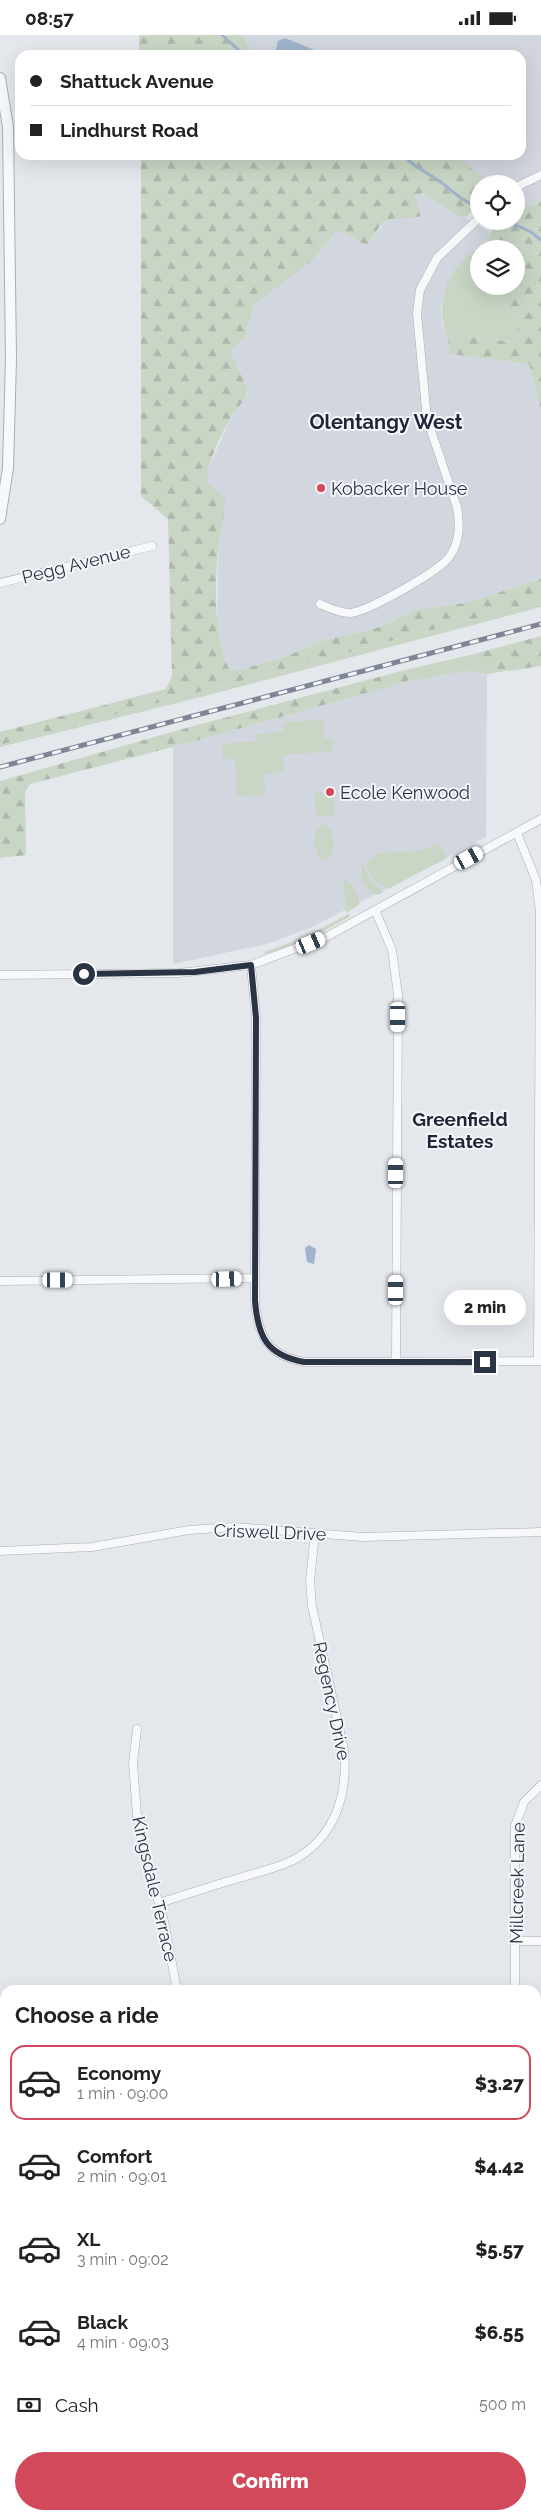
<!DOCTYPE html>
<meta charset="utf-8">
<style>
:root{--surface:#fff;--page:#f6f6f6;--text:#222;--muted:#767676;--line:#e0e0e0;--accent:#d1495b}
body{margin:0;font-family:Raleway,sans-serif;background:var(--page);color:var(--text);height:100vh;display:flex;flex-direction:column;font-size:19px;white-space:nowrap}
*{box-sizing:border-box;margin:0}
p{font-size:16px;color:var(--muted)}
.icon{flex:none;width:28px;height:28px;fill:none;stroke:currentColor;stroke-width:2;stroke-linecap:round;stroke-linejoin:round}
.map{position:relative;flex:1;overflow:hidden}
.side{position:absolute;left:0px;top:1950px;width:541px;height:535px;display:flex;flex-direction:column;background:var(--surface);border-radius:15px 15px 0 0;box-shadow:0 5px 20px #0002}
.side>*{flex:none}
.hud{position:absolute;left:15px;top:15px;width:511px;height:110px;border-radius:15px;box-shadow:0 5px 20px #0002;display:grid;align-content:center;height:110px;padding:0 15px;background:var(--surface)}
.fabs{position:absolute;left:470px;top:140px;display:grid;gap:10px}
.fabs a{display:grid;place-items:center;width:55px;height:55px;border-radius:50%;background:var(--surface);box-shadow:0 5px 20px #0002;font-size:25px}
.end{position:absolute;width:22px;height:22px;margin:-11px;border:6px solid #2b3445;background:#fff;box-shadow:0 0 0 2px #fff}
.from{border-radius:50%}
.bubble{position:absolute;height:35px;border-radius:18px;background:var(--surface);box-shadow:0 5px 20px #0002;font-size:16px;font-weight:800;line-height:35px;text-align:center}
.car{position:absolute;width:15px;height:30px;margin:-15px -8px;border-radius:6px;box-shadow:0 0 4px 1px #0007;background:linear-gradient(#fff 24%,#345 0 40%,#fff 0 76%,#345 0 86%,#fff 0)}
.hud b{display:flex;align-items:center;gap:18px;height:48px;font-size:19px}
.hud b+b{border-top:1px solid var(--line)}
.hud i{width:12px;height:12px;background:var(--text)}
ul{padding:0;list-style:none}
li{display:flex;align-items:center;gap:15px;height:75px;margin:0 10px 8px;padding:0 5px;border:2px solid transparent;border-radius:15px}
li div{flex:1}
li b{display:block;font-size:19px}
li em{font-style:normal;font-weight:800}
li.active{border-color:var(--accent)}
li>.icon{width:45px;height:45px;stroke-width:1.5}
h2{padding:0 15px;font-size:22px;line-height:60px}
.pay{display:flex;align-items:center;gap:12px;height:55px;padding:0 15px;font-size:19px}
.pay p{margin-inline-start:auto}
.button{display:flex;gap:10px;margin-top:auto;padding:10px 15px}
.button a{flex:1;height:58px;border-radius:30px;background:var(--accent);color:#fff;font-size:20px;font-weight:800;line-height:58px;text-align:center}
.status{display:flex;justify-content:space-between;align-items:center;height:35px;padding:0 25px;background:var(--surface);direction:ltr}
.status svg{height:14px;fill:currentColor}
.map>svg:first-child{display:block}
.built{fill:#d2d6de}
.green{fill:#c9d6c5}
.forest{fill:url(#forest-firs)}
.water{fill:#9fb4cc}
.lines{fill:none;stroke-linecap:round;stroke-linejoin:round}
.stream{stroke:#9fb4cc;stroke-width:3}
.minor-casing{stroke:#a9aeb7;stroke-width:9}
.tertiary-casing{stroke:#a9aeb7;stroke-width:12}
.primary-casing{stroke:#a3abb8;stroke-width:14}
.minor{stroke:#f7f8fa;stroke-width:8}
.tertiary{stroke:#f7f8fa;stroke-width:10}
.primary{stroke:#fff;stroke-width:12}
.rail-casing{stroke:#7d8696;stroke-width:5}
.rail{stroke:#f4f6f9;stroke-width:3;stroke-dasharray:9;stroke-linecap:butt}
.route{stroke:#2b3445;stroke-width:6}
.poi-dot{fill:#d1495b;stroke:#f4f6f9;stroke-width:2}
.labels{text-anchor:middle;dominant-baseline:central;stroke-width:4;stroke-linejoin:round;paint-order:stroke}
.poi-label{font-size:18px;fill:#2b3445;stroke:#f4f6f9;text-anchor:start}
.street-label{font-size:18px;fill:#2b3445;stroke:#f4f6f9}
.neighbourhood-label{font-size:19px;font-weight:bold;fill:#1d2536;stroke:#f4f6f9}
.quarter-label{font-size:20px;font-weight:bold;fill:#1d2536;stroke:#f4f6f9}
</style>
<div class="status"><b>08:57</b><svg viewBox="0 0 49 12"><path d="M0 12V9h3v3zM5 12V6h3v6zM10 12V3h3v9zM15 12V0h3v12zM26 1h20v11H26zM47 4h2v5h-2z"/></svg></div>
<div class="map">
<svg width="541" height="2485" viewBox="0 0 541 2485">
<defs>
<pattern id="forest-firs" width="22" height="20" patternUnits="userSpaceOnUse" patternTransform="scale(1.25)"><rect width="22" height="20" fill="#c9d6c5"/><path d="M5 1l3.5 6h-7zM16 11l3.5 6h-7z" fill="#adb8ab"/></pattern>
</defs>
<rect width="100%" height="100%" fill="#e4e7ec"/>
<path class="built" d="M242,0h299v166l-24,9 -1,-26h-27l-34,-29h66v-100h-267z
M422,158l68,39 -6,17 -9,2 -20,21 -11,20 -3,15 1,17 6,15 2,15 79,10 12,46v169l-75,24 -51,7 -35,17 -58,14 -40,17 -47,13 -6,-2 -7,-15 -5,-21 1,-85 7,-40 -18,-26v-10l23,-53 17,-23 1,-6 -17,-34 1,-7 13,-11 8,-32 60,-46 23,-29h9l19,14 4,-1 15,-20 8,-6h26l-2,-22z
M464,636l23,3 -1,163 -176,91 -43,16 -94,20v-217l234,-65z"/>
<path class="green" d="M475,216h4v35h12c10,15 31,35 26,53l-9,3 -52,-8 -8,5c-14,-32 -3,-68 27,-88z
M541,566v6l-340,90 -201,50v-2z
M474,619l13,20 -23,-3 -57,11 3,-7 -5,-5z
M324,685v18h8l1,13 -50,4 1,17 -20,2 1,21 -28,1 -2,-37h-12l-1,-15 34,-3 1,-7 27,-3v-9z
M334,757l1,23 -19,1 -2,-23z
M323,789l7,4c4,10 7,26 -5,32l-6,-3 -5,-13 2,-14z
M439,808l8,15 -59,31 -14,-9 -8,-15 10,-11 47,-4z
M362,828l10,19 12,10 -7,3c-12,-5 -18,-19 -15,-32z
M343,844c10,5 17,15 16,26l-13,8z
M350,878l-1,4c-27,15 -54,29 -84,37l-1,-2 39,-14z
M0,2029h5v451h531v-451h5v456h-541z"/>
<path class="forest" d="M139,0h103l12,20h-115z
M141,120h314l34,27 -10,2v21l-13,12 -9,-2 -35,-22 -7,3 6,19c-11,8 -27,-2 -39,9 -5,5 -9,14 -14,20 -11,1 -16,-13 -32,-13l-23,29 -60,46 -8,32 -13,11 -1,6 17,35c-2,12 -13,19 -18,29 -10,18 -23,44 -23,63l18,16c1,17 -5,33 -7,50 -3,36 -5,88 11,121l7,2 46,-13 40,-17 58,-14 35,-17 51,-7 75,-24v22l-541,144v-13l166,-43 6,-13 -4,-157 -27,-23z
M541,166v209l-12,-46 -79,-10 -2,-15 8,-5 52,8 9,-3c5,-18 -16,-38 -26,-53h25v-37h-32c8,-21 9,-28 32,-28v-10z
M541,601v30l-54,8 -13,-20z
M405,635l5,5 -3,7 -234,65 -143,37 -5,8 1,63 -26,3v-77l186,-53z
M536,2080l5,1v26l-5,3z"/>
<path class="water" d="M285,3l42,17h-52l3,-14z
M309,1210l7,4 -2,15 -7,-2 -2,-14z"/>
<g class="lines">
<path class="stream" d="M222,0l22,20
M403,120c10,11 22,17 35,25 14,10 23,21 39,26
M507,186l24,11 10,8"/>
<defs>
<path id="minor" d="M516,152l25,-12
M0,548l152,-37
M320,569c9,4 19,9 30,9 17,-1 90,-42 100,-57 10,-15 10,-31 7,-49l-30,-88 -10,-105 3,-24 17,-32 42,-40
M517,798l19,47 4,31 -2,450
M375,875l17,40 6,45 -2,367
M251,930l5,53 -1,283c3,35 12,54 49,61l237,-1
M0,940l179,-2 72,-8 77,-29 213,-117
M0,1246l254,-3
M0,1516l92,-4 97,-17 45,-3 129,10 178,-5
M137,1694l-4,34 4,52 6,34 21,72 13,69
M159,1868c26,-8 53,-17 80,-25 18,-6 41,-10 58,-20 39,-23 51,-65 47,-108l-32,-144 -2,-25 5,-48
M515,1906h26
M515,1955v-164l9,-24 17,-17"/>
<path id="tertiary" d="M0,43l8,49 3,232 -3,109 -8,51"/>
<path id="primary" d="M536,2019h5
M0,2020h5"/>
</defs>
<use href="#minor" class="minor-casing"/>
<use href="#tertiary" class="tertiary-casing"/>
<use href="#primary" class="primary-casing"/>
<use href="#minor" class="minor"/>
<use href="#tertiary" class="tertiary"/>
<use href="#primary" class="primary"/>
<defs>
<path id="rail" d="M0,732l541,-143"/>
</defs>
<use href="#rail" class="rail-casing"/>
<use href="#rail" class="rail"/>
</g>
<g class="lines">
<path class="route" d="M84,939l111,-2 56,-7 5,53 -1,283c3,35 11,54 49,61h181"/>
</g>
<g class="poi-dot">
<circle cx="321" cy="453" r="5"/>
<circle cx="330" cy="757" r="5"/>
</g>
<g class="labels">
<g class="poi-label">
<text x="331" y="453">Kobacker House</text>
<text x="340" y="757">Ecole Kenwood</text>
</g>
<g class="street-label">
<text transform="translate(76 529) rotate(-14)">Pegg Avenue</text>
<text transform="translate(270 1497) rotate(2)">Criswell Drive</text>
<text transform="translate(332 1666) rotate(78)">Regency Drive</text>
<text transform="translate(517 1848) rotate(-89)">Millcreek Lane</text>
<text transform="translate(155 1854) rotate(77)">Kingsdale Terrace</text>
</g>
<g class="neighbourhood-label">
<text x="460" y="1084">Greenfield<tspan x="460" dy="22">Estates</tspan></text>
</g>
<g class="quarter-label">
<text x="386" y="387">Olentangy West</text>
</g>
</g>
</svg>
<div class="fabs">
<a><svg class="icon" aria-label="locate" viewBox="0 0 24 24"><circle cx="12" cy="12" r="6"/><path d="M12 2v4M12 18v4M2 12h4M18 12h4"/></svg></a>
<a><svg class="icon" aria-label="layers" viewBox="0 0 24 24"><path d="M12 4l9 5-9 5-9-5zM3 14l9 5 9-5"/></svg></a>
</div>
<i class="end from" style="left:84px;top:939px"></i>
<i class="end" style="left:485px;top:1327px"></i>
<div class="bubble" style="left:444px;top:1255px;width:82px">2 min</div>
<i class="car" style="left:469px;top:823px;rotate:62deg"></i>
<i class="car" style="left:311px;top:908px;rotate:67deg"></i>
<i class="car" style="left:398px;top:982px;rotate:180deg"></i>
<i class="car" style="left:396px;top:1138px;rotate:0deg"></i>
<i class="car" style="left:227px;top:1244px;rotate:88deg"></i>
<i class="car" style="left:58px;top:1245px;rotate:90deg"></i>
<i class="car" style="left:396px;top:1255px;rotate:0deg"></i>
<div class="hud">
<b><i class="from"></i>Shattuck Avenue</b>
<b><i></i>Lindhurst Road</b>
</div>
<section class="side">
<h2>Choose a ride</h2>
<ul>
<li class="active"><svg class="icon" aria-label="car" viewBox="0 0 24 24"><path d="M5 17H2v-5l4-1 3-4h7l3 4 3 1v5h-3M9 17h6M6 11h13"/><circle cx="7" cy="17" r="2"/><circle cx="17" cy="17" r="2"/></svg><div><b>Economy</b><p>1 min · 09:00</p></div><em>$3.27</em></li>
<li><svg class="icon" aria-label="car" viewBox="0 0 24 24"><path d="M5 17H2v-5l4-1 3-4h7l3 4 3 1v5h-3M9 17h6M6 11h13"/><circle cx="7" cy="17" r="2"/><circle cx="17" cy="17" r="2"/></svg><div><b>Comfort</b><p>2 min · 09:01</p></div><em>$4.42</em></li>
<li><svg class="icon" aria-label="car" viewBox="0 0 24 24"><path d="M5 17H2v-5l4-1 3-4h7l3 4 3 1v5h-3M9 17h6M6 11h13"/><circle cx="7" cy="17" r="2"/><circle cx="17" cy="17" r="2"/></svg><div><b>XL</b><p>3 min · 09:02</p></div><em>$5.57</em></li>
<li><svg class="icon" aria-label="car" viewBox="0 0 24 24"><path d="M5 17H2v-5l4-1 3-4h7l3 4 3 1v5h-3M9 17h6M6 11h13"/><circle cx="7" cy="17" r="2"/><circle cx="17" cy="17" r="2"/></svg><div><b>Black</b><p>4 min · 09:03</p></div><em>$6.55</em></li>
</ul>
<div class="pay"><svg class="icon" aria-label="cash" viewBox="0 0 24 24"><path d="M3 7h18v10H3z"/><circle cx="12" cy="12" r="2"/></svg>Cash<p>500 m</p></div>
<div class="button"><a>Confirm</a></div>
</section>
</div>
